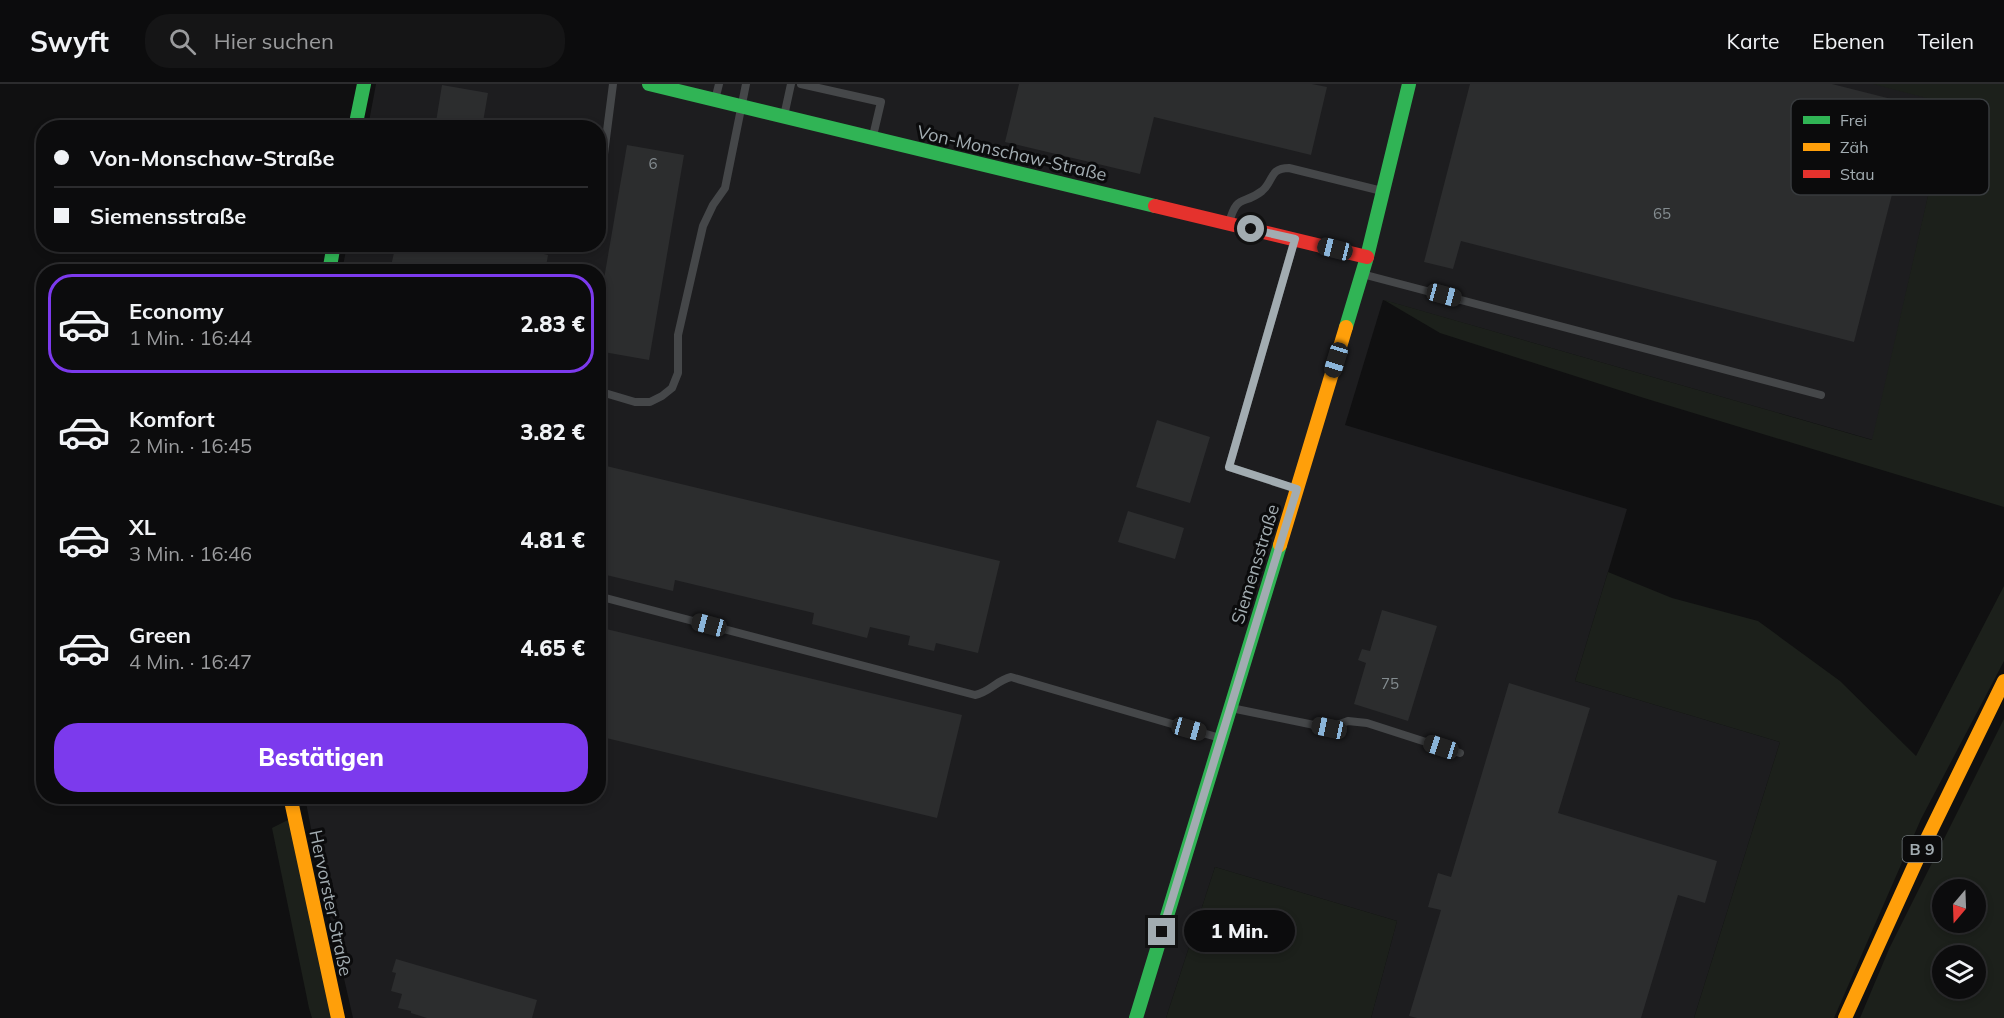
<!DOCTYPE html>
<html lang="de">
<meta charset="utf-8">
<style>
:root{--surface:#0c0c0d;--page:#151516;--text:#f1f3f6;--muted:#9a9b9d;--line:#2c2c2e;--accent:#7c3aed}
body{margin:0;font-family:Mulish,sans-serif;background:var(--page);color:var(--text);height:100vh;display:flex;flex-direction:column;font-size:22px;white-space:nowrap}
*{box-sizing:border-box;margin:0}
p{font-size:20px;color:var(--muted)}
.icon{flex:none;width:33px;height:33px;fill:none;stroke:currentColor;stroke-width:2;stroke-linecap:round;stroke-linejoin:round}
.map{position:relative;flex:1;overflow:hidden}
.details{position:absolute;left:36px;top:180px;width:570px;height:540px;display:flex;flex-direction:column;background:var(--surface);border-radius:24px;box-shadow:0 3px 9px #0003,0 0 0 2px var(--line)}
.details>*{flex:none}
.guide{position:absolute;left:36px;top:36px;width:570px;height:132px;border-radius:24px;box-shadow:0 3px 9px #0003,0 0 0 2px var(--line);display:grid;align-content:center;height:132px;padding:0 18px;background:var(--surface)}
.needle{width:39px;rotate:199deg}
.controls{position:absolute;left:1932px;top:795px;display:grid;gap:12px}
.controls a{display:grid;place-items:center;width:54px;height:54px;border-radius:50%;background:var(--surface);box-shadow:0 3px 9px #0003,0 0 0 2px var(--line);font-size:30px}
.end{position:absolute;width:27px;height:27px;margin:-14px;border:8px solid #a2acb1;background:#111;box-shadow:0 0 0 3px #111}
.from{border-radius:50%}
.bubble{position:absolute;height:42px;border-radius:21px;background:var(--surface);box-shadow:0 3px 9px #0003,0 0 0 2px var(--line);font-size:20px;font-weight:800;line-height:42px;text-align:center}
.car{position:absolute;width:18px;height:36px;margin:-18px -9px;border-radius:8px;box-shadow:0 0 4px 2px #0007;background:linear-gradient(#222 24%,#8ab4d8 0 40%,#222 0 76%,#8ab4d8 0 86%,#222 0)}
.guide b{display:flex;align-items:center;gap:21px;height:57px;font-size:22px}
.guide b+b{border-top:2px solid var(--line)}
.guide i{width:15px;height:15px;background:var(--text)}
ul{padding:10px 0 0;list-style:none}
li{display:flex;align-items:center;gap:18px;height:99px;margin:0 12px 9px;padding:0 6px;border:3px solid transparent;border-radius:24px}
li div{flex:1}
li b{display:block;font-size:22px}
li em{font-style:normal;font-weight:800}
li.active{border-color:var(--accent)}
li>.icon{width:54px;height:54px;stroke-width:1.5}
.action{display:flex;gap:12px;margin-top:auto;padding:12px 18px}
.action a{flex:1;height:69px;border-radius:24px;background:var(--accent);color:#fff;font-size:24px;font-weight:800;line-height:69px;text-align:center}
header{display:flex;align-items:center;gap:36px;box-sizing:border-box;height:84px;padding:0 30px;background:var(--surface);border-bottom:2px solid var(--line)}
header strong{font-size:28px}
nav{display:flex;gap:33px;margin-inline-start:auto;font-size:21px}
.search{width:420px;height:54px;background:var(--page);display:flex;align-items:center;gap:15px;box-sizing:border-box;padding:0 21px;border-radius:24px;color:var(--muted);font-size:22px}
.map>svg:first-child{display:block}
.built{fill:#1d1d1f}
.green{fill:#1c201b;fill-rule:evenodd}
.building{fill:#2c2d2e}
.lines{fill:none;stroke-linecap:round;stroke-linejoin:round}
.lane{stroke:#454749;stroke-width:8}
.fast{stroke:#30b455;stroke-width:14}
.slow{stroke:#ff9f0a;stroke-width:14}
.jam{stroke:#e5322d;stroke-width:14}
.route{stroke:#a2acb1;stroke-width:8}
.labels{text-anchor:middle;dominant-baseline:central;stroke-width:6;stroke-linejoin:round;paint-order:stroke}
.number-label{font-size:15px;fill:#848c90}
.shield{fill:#0b0b0c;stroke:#757c80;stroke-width:1.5}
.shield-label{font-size:16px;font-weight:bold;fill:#a2acb1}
.street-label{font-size:18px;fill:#a2acb1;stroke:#0b0b0c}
.key{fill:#0b0b0c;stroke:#383b3e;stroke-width:1.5}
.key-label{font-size:16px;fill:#a2acb1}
</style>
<header>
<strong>Swyft</strong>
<div class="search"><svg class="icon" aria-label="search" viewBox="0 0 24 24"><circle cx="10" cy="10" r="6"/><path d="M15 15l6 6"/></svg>Hier suchen</div>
<nav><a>Karte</a><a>Ebenen</a><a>Teilen</a></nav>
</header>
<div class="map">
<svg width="2004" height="934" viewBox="0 0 2004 934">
<rect width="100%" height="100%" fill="#101011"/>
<path class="built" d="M376,0h1628l-55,20 -76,336 -490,-140 -38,125 282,84 -52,172 205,61 -86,276h-323l26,-97 -182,-54 -49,151h-813l-36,-158 -12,-63 293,-1v-524l-256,-1 5,-26 251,-1v-116l-230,-1z"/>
<path class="green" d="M1873,0h131v423l-360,-109 -204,-65 -56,-33 488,140 77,-336z
M1608,488l64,26 86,23 82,60 76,75 88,-170v75l-83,158 -87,199h-140l86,-276 -205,-61z
M2004,635v299h-144l29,-69zM1942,806h34v32h-34zM1942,872h34v32h-34z
M290,735l42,199h-20l-3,-10 -37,-180z
M1215,783l182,54 -26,97h-205z"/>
<path class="building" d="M1019,0h293l15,3 -16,68 -157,-38 -14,57 -135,-32z
M1470,0h362l83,21 -61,237 -393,-101 -8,28 -29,-7z
M442,1l46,8 -6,35h-47z
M627,61l57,10 -35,205 -51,-9 1,-43z
M396,160h107l45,11 -3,17h-145l1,-4 -10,-2z
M1157,336l53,17 -20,66 -54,-16z
M598,380l402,97 -22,92 -42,-10 -2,8 -26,-6 2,-9 -40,-9 -3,11 -55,-14 2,-11 -139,-33 -2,11 -75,-18z
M1128,427l56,17 -9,31 -57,-17z
M1382,526l55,16 -29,95 -54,-17 12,-41 -8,-3 4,-11 8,2z
M598,543l364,88 -25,103 -339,-82z
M1509,599l81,25 -32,105 159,48 -12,42 -27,-8 -37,123h-224l-8,-2 32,-106 -13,-3 10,-34 13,4z
M396,875l141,41 -5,18h-105l-16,-5v-2l-13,-3 4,-14 -11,-3 5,-18 -4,-1z"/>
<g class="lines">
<path class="lane" d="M801,0l80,18 -8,34
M715,16l4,-16
M784,32l7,-32
M599,109l14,-109
M1229,139c8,-30 14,-17 33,-32 12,-10 7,-23 27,-23l93,23
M1294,158l-65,225 67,22
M1362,190l459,121
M598,307l37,11h15l12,-6 10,-8 6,-15v-38l25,-109 10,-21 12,-17 21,-104
M598,512l377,99c15,-3 22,-15 36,-18l209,61
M1231,624l98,20 19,-7 19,2 93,30"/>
<path class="fast" d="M649,0l506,122
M355,44l9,-44
M329,188l5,-28
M1346,243l21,-70 42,-173
M1136,934l144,-473"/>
<path class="slow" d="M1280,461l66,-218
M290,712l48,222
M1845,934l75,-165 84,-172"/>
<path class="jam" d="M1155,122l212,51"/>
</g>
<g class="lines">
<path class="route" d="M1162,848l135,-443 -68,-22 66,-228 -44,-10"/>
</g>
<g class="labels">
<g class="number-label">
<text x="653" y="79">6</text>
<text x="1662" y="129">65</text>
<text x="1390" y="599">75</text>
</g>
<rect class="shield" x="1902.5" y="752" width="39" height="26" rx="4.5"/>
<g class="shield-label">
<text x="1922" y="765">B 9</text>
</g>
<g class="street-label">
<text transform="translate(1012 69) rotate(13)">Von-Monschaw-Straße</text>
<text transform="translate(1255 480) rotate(-73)">Siemensstraße</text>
<text transform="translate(331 819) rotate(78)">Hervorster Straße</text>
</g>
</g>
<rect x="1791" y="15" width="198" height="96" rx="9" class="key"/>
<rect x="1803" y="32" width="27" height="8" fill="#30b455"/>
<rect x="1803" y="59" width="27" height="8" fill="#ff9f0a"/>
<rect x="1803" y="86" width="27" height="8" fill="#e5322d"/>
<g class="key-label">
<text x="1840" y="42">Frei</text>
<text x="1840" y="69">Zäh</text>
<text x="1840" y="96">Stau</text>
</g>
</svg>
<div class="controls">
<a><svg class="needle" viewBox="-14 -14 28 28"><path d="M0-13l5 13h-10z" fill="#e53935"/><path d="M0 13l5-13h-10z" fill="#9a9b9d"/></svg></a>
<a><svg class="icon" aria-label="layers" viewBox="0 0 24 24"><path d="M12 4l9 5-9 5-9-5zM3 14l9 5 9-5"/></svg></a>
</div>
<i class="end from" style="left:1251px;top:145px"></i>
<i class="end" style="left:1162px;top:848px"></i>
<div class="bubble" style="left:1184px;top:826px;width:111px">1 Min.</div>
<i class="car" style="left:1335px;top:165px;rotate:284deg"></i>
<i class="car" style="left:1444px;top:211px;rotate:105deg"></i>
<i class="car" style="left:1336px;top:276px;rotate:197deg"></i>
<i class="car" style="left:709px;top:541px;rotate:285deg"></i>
<i class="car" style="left:1329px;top:644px;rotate:282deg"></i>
<i class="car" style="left:1189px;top:645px;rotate:106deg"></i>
<i class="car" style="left:1441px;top:663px;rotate:288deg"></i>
<div class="guide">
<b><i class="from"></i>Von-Monschaw-Straße</b>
<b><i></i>Siemensstraße</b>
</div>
<section class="details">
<ul>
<li class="active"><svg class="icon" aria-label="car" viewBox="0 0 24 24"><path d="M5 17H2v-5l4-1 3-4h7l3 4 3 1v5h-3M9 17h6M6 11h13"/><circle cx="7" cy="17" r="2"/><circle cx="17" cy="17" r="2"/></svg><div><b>Economy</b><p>1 Min. · 16:44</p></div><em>2.83 €</em></li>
<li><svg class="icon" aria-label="car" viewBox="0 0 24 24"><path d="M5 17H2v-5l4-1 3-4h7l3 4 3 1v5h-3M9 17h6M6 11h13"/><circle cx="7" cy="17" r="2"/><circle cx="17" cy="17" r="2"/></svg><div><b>Komfort</b><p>2 Min. · 16:45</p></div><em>3.82 €</em></li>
<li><svg class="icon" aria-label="car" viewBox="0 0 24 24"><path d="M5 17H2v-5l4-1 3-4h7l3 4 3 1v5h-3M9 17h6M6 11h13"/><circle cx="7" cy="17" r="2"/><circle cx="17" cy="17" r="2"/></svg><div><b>XL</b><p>3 Min. · 16:46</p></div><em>4.81 €</em></li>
<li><svg class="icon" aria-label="car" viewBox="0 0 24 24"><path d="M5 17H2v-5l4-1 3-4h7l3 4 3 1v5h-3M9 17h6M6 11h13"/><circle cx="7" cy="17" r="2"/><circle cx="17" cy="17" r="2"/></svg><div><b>Green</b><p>4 Min. · 16:47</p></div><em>4.65 €</em></li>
</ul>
<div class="action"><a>Bestätigen</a></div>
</section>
</div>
